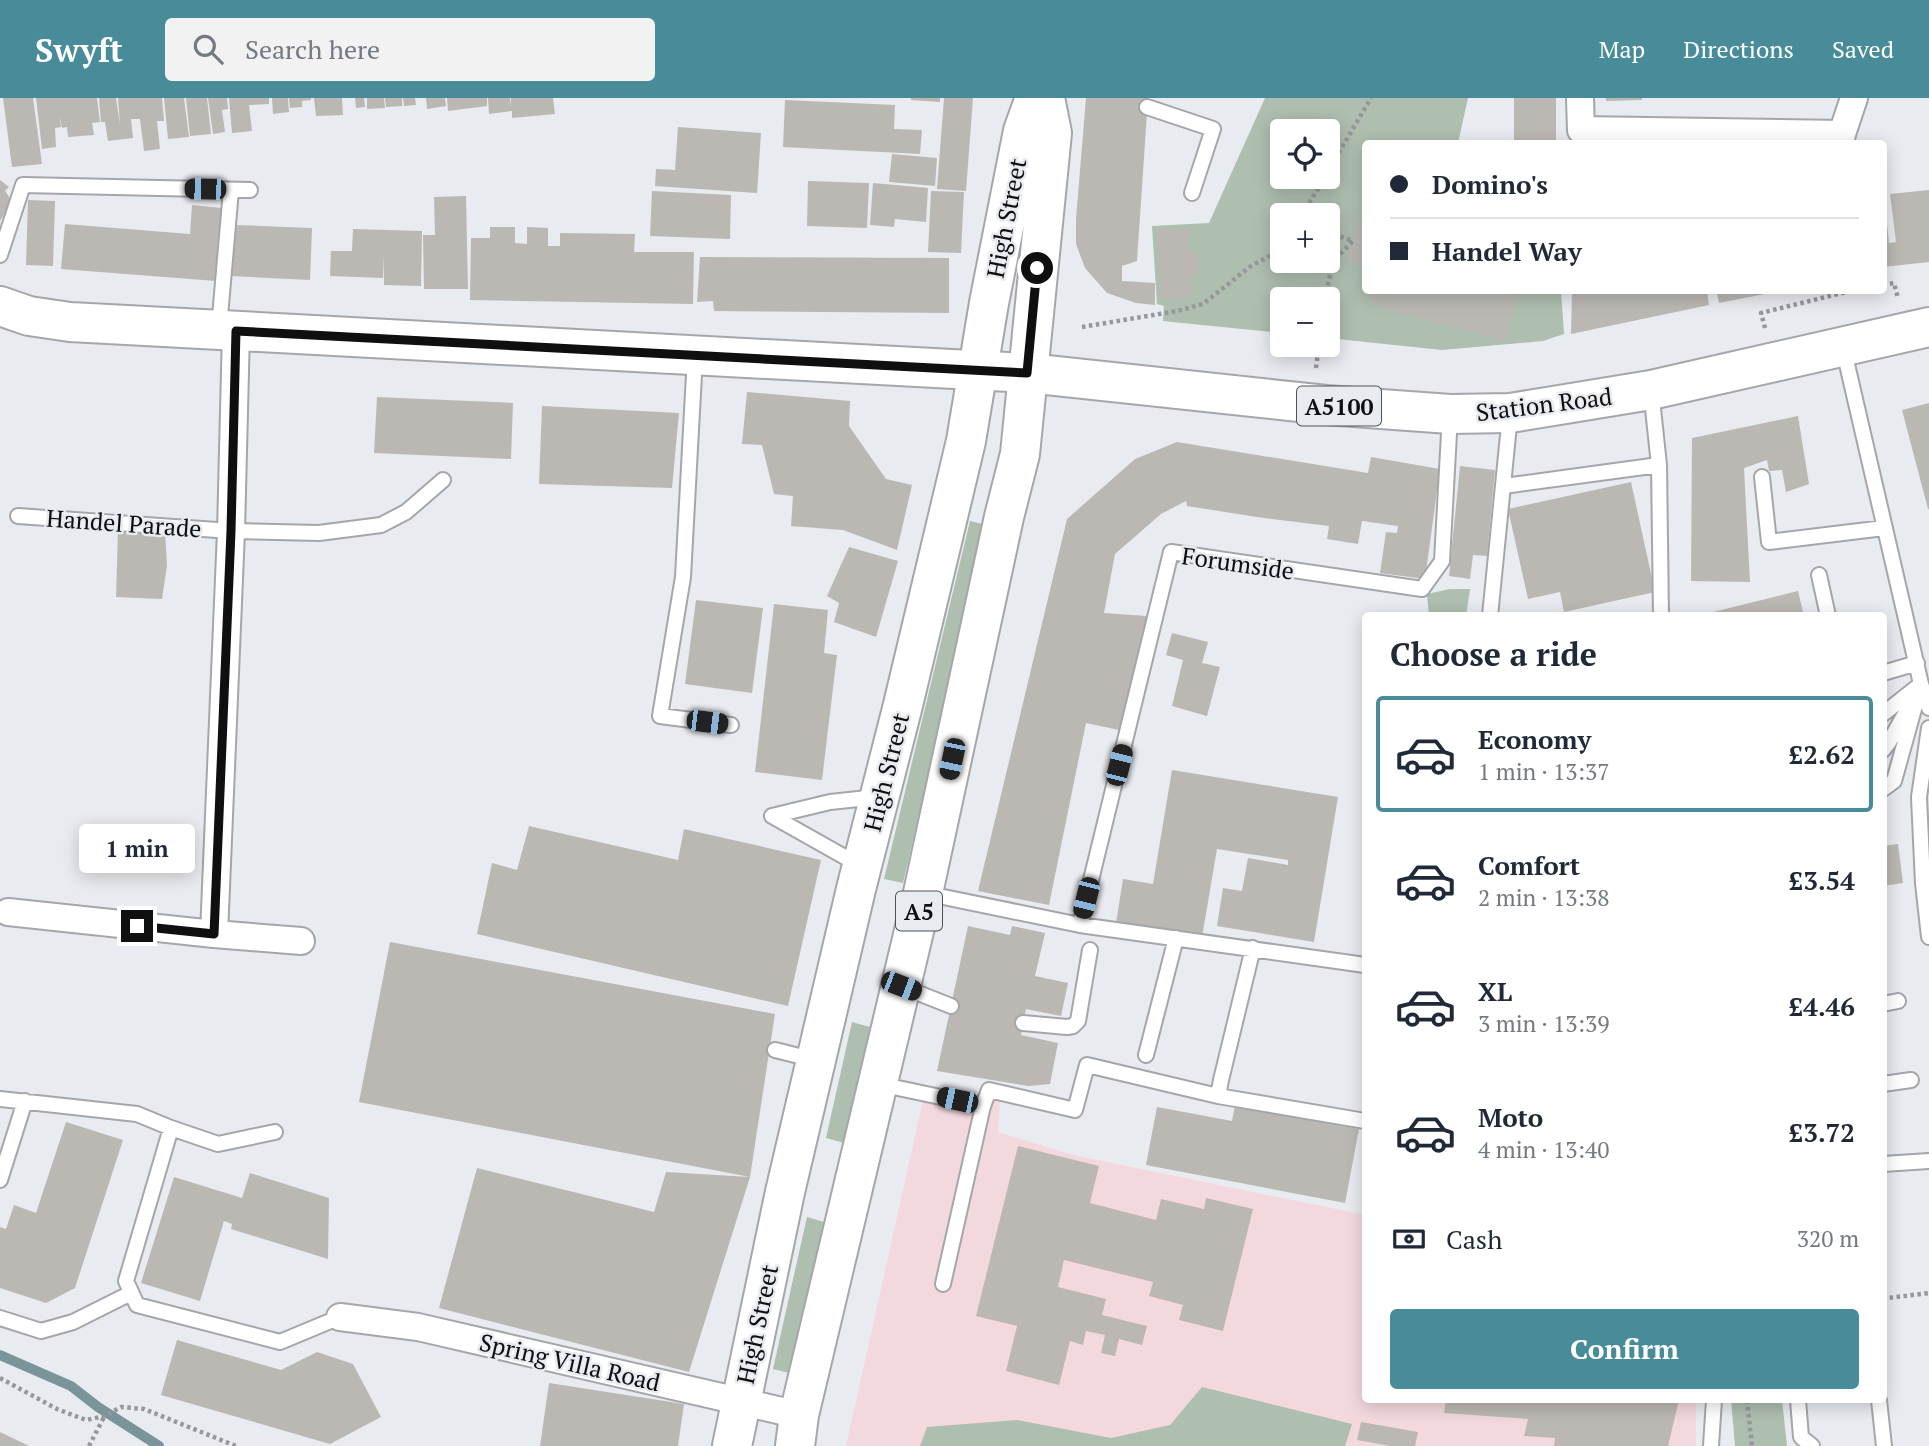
<!DOCTYPE html>
<meta charset="utf-8">
<style>
:root{--surface:#fff;--page:#f2f2f3;--text:#1f2937;--muted:#747a83;--line:#e0e1e3;--accent:#478c98}
body{margin:0;font-family:"PT Serif",serif;background:var(--page);color:var(--text);height:100vh;display:flex;flex-direction:column;font-size:26px;white-space:nowrap}
*{box-sizing:border-box;margin:0}
p{font-size:23px;color:var(--muted)}
.icon{flex:none;width:38px;height:38px;fill:none;stroke:currentColor;stroke-width:2;stroke-linecap:round;stroke-linejoin:round}
.map{position:relative;flex:1;overflow:hidden}
.drawer{position:absolute;left:1362px;top:514px;width:525px;height:791px;display:flex;flex-direction:column;background:var(--surface);border-radius:7px;box-shadow:0 4px 18px #0003}
.drawer>*{flex:none}
.banner{position:absolute;left:1362px;top:42px;width:525px;height:154px;border-radius:7px;box-shadow:0 4px 18px #0003;display:grid;align-content:center;height:154px;padding:0 28px;background:var(--surface)}
.tools{position:absolute;left:1270px;top:21px;display:grid;gap:14px}
.tools a{display:grid;place-items:center;width:70px;height:70px;border-radius:7px;background:var(--surface);box-shadow:0 4px 18px #0003;font-size:35px}
.end{position:absolute;width:32px;height:32px;margin:-16px;border:9px solid #0e0f11;background:#fff;box-shadow:0 0 0 4px #fff}
.from{border-radius:50%}
.bubble{position:absolute;height:49px;border-radius:7px;background:var(--surface);box-shadow:0 4px 18px #0003;font-size:23px;font-weight:700;line-height:49px;text-align:center}
.car{position:absolute;width:21px;height:42px;margin:-21px -10px;border-radius:9px;box-shadow:0 0 5px 2px #0007;background:linear-gradient(#222 24%,#8ab4d8 0 40%,#222 0 76%,#8ab4d8 0 86%,#222 0)}
.banner b{display:flex;align-items:center;gap:24px;height:66px;font-size:26px}
.banner b+b{border-top:2px solid var(--line)}
.banner i{width:18px;height:18px;background:var(--text)}
ul{padding:0;list-style:none}
li{display:flex;align-items:center;gap:21px;height:116px;margin:0 14px 10px;padding:0 14px;border:4px solid transparent;border-radius:7px}
li div{flex:1}
li b{display:block;font-size:26px}
li em{font-style:normal;font-weight:700}
li.active{border-color:var(--accent)}
li>.icon{width:63px;height:63px;stroke-width:1.5}
h2{padding:0 28px;font-size:32px;line-height:84px}
.pay{display:flex;align-items:center;gap:18px;height:77px;padding:0 28px;font-size:26px}
.pay p{margin-inline-start:auto}
.action{display:flex;gap:14px;margin-top:auto;padding:14px 28px}
.action a{flex:1;height:80px;border-radius:7px;background:var(--accent);color:#fff;font-size:28px;font-weight:700;line-height:80px;text-align:center}
header{display:flex;align-items:center;gap:42px;box-sizing:border-box;height:98px;padding:0 35px;background:var(--accent);color:#fff}
header strong{font-size:33px}
nav{display:flex;gap:38px;margin-inline-start:auto;font-size:24px}
.search{width:490px;height:63px;background:var(--page);display:flex;align-items:center;gap:18px;box-sizing:border-box;padding:0 24px;border-radius:7px;color:var(--muted);font-size:26px}
.map>svg:first-child{display:block}
.education{fill:#f3d9de}
.green{fill:#aebeaf;fill-rule:evenodd}
.lines{fill:none;stroke-linecap:round;stroke-linejoin:round}
.stream{stroke:#79959a;stroke-width:10}
.building{fill:#bbb8b4}
.lane-casing{stroke:#a4a6aa;stroke-width:18}
.street-casing{stroke:#a4a6aa;stroke-width:30}
.secondary-casing{stroke:#a4a6aa;stroke-width:42}
.primary-casing{stroke:#a4a6aa;stroke-width:42}
.path{stroke:#95979b;stroke-width:4.5;stroke-dasharray:3.5 3.5;stroke-linecap:butt}
.lane{stroke:#fff;stroke-width:14}
.street{stroke:#fff;stroke-width:26}
.secondary{stroke:#fff;stroke-width:38}
.primary{stroke:#fff;stroke-width:38}
.route{stroke:#0e0f11;stroke-width:9}
.labels{text-anchor:middle;dominant-baseline:central;stroke-width:5;stroke-linejoin:round;paint-order:stroke}
.shield{fill:#e8ebef;stroke:#4f5154;stroke-width:2}
.shield-label{font-size:23px;font-weight:bold;fill:#0e0f11}
.street-label{font-size:24px;fill:#0e0f11;stroke:#e8ebef}
</style>
<header>
<strong>Swyft</strong>
<div class="search"><svg class="icon" aria-label="search" viewBox="0 0 24 24"><circle cx="10" cy="10" r="6"/><path d="M15 15l6 6"/></svg>Search here</div>
<nav><a>Map</a><a>Directions</a><a>Saved</a></nav>
</header>
<div class="map">
<svg width="1929" height="1348" viewBox="0 0 1929 1348">
<rect width="100%" height="100%" fill="#e8ebef"/>
<path class="education" d="M926,989l74,14 -2,31 75,23 292,60v185h331v46h-850z"/>
<path class="green" d="M1265,0h203l-10,45 -93,1v146l196,1 3,43 -21,7 -101,9 -114,-12v-39h-45v34l-120,-12 1,-15 -7,-2 -5,-78 57,-3zM1283,33h45v46h-45zM1283,117h45v46h-45z
M970,423l17,4 -84,358 -19,-4z
M1450,491h20l-4,27h-37l-2,-22z
M852,924l18,5 -26,116 -18,-5z
M807,1119l17,5 -35,151 -16,-4z
M1202,1289l150,37 -7,22h-425l7,-19 90,-7 94,18 59,-13z
M1731,1302h51l5,46h-52z"/>
<g class="lines">
<path class="stream" d="M0,1257l71,31 27,21 61,39"/>
</g>
<path class="building" d="M3,0h30l9,66 -30,3z
M36,0h61l3,24 -8,1 2,12 -26,2 -1,-10 -5,1 -3,-13 2,12 -6,1 1,19 -14,2z
M99,0h17l4,27 -2,-27h44l2,23h-7l3,28 -16,2 -4,-32h-9l2,19 -25,3 -3,-19h-4z
M164,0h20l5,39 -21,2z
M186,0h21l4,36 -21,2z
M208,0h19l1,11 -6,1 3,22 -12,2z
M229,0h40v6l-20,1 3,26 -20,2z
M272,0h16l1,14 -16,2z
M289,0h22v2l-9,1v6l-12,1z
M314,0h28l1,17 -27,1z
M355,0h9l1,9 -9,1z
M367,0h17l1,10 -18,1z
M385,0h17v8l-16,1z
M403,0h12l1,7 -12,1z
M426,0h19l1,8 -19,3z
M447,0h40v8l-39,5z
M488,0h22v9l1,-9h42l2,16 -43,4v-7l-23,3z
M911,0h29v4l-29,-2z
M944,0h29l-7,93 -29,-2z
M1086,0h62l-11,163 -15,5v15l33,2v22l-19,-2 -29,-10 -22,-25 -9,-24v-25z
M1514,0h42v46h-42z
M1606,0h36v2l-36,1z
M785,2l110,5 -1,24 28,1 -2,24 -137,-7z
M678,29l83,6 -4,60 -102,-7 1,-17 19,1z
M892,56l45,4 -2,28 -46,-4z
M0,82l9,7 -4,4 7,10 -12,20z
M808,83l61,2 -2,45 -60,-2z
M873,85l55,5 -2,34 -31,-3 -1,8 -24,-2z
M1929,92v72l-46,5v-63h2l4,39 7,-1 -6,-48z
M652,93l79,4 -1,44 -80,-3z
M931,93l33,1 -3,61 -33,-1z
M466,98l2,93h-44l-1,-54h12l-1,-38z
M28,102l27,1 -2,65 -27,-1z
M192,107l30,3 -6,73 -155,-12 4,-45 125,10z
M1358,124l7,2v41l-18,-5z
M233,127l79,3 -2,52 -79,-4z
M490,129h25v16l12,1v-17l21,1v18h12v-13l75,1 -1,18h60l-1,52 -223,-4 1,-62h19z
M353,131l69,2 -1,55 -37,-1v-28l-1,21 -53,-2 1,-25h21z
M1189,131l1,24h8l1,23h-9l1,20 -31,2 -3,-68z
M700,159l249,1v55l-235,-2 -1,-10 -16,1z
M1373,192h146l-14,51 -136,-37z
M1572,192h135l2,15 -138,29z
M1716,192h58l1,2 -56,11z
M747,294l103,9 -1,25 37,53 26,6 -15,65 -54,-20 -52,-4 2,-30 -19,-2 -12,-49 -20,-1z
M377,299l136,6 -2,56 -137,-6z
M1929,305v106h-1l-26,-99z
M542,308l137,7 -7,75 -133,-4z
M1798,318l11,68 -23,8 -4,-22 -13,1 -2,-11 -23,8 6,114 -59,-1 1,-143z
M1177,344l191,31 3,-16 69,12 -15,110 -45,-6 6,-41 11,1 1,-7 -36,-5 -4,23 -31,-5 2,-13 -72,-9 -70,-11 -1,-5 -25,13 -46,40 -11,59 43,3 -28,114 -33,-7 -37,182 -71,-14 89,-372 68,-60z
M1460,368l35,4 -8,86 -14,-1 -3,24 -21,-3z
M1631,384l24,110 -91,20 -4,-20 -32,7 -20,-90z
M118,432l47,2 2,34 -5,33 -46,-2z
M849,449l49,14 -22,76 -42,-15 5,-19 -12,-7z
M1798,493l6,25h-103v-1z
M696,502l67,8 -11,85 -67,-9z
M774,506l54,6 -4,43 13,2 -15,125 -67,-8z
M1172,535l36,9 -6,21 18,4 -13,49 -35,-10 11,-46 -17,-5z
M1172,672l166,27 -24,145 -97,-16 6,-38 19,3 6,-33 40,7v-5l-71,-11 -15,88 -86,-14 7,-44 30,5z
M529,728l149,34 6,-31 137,31 -33,146 -311,-72 15,-71 25,7z
M1898,746l5,39 -20,3v-40z
M968,828l42,9 2,-9 33,7 -10,43 33,7 -7,33 -35,-7 -5,26 37,8 -8,41 -21,2 -92,-15z
M390,844l385,72 -25,163 -391,-75z
M1235,1007l124,24 -14,74 -199,-38 11,-58 75,14z
M66,1024l57,18 -48,148 -29,15 -46,-15v-61l6,2 8,-24 22,8z
M1018,1048l81,20 -9,37 66,17 5,-21 43,10 2,-11 47,11 -30,122 -44,-11 4,-15 -34,-9 4,-14 -89,-22 -6,27 48,12 -4,16 45,11 -5,19 -23,-6 -4,17 -14,-3 4,-18 -19,-4 -3,14 -13,-4 -11,44 -53,-14 11,-45 -41,-10z
M477,1070l177,44 12,-40 84,5 -61,195 -250,-64z
M250,1075l79,25 -1,61 -97,-30 1,-5 -8,-3 -24,80 -59,-18 33,-106 68,21z
M177,1242l104,30 36,-18 36,12 28,53 -51,27 -169,-49z
M549,1285l135,21 -6,42h-138z
M1446,1302h233l-11,46h-114l1,-8 -31,-2 4,-17 -84,-6z
M1361,1324l57,10 -3,14h-25l-33,-6z
M0,1334l29,14h-29z"/>
<g class="lines">
<defs>
<path id="lane" d="M1147,9l66,22 -21,64
M0,157l23,-70 227,5
M219,230l12,-138
M1843,249l78,337 8,24
M695,258l-12,221 -23,139 71,9
M1651,292l8,75 2,151
M1762,379l7,65 115,-14
M1504,388l155,-21
M18,418l213,15 88,2 62,-8 25,-13 37,-32
M1819,477l9,41
M1490,518l20,-201
M1883,575l34,-10
M1883,616l38,-30
M1929,630l-10,69 4,86 6,54
M1883,652l6,-8 20,-35
M1883,691l11,-8 27,-97
M772,718l58,-14 47,-5
M772,718l87,49
M924,795l156,32 285,40
M1080,827l91,-373 251,37 20,-28 8,-146
M903,889l48,19
M1883,906l15,-3
M1023,925l44,4 6,-1 5,-5 12,-71
M775,952l40,10
M1146,957l30,-117
M879,986l104,22 -40,178
M1883,986l28,-4
M1218,998l147,25
M0,1001l137,15 34,14
M983,1008l6,-16 86,20 12,-45 131,31 3,-16 32,-132
M275,1034l-57,12 -47,-16 -45,153 11,24 143,37 60,-25
M1883,1066l46,-3
M0,1082l25,-79
M0,1220l41,13 32,-9 58,-29
M1798,1302l3,37 11,9
M1879,1302l5,46
M1711,1348l3,-46"/>
<path id="street" d="M1580,0l1,32 261,4 -2,10
M1842,36l12,-36
M8,814l206,22 17,-403 5,-200
M214,836l87,7
M340,1219l78,10 381,88"/>
<path id="secondary" d="M0,208l29,10 41,6 958,51"/>
<path id="primary" d="M1028,275l298,32 124,9 60,-1 141,-23 278,-63
M732,1348l53,-254 31,-132 40,-171 47,-184 63,-264 23,-138 34,-172 12,-33
M795,1348l4,-31 124,-522 81,-376 16,-63 32,-321 -7,-35"/>
</defs>
<use href="#lane" class="lane-casing"/>
<use href="#street" class="street-casing"/>
<use href="#secondary" class="secondary-casing"/>
<use href="#primary" class="primary-casing"/>
<path class="path" d="M1328,73l43,-73
M1302,117l23,-38
M1883,187l11,-2 4,15
M1325,201l8,-38 20,-20 -14,-5 -11,1
M1082,229l95,-16 26,-7 48,-38 32,-17
M1765,230l-4,-15 93,-23
M1316,270l3,-23
M1883,1202l5,-2 41,-5
M0,1280l57,31 29,11 19,-4 16,-9 23,2 92,37
M1747,1302l5,46
M89,1348l15,-29"/>
<use href="#lane" class="lane"/>
<use href="#street" class="street"/>
<use href="#secondary" class="secondary"/>
<use href="#primary" class="primary"/>
</g>
<g class="lines">
<path class="route" d="M137,828l77,8 17,-403 5,-200 791,42 10,-105"/>
</g>
<g class="labels">
<g class="shield">
<rect x="1297" y="288.5" width="84" height="39" rx="5"/>
<rect x="896" y="793.5" width="46" height="39" rx="5"/>
</g>
<g class="shield-label">
<text x="1339" y="308">A5100</text>
<text x="919" y="813">A5</text>
</g>
<g class="street-label">
<text transform="translate(1006 120) rotate(-79)">High Street</text>
<text transform="translate(1544 306) rotate(-7)">Station Road</text>
<text transform="translate(124 425) rotate(4)">Handel Parade</text>
<text transform="translate(1238 465) rotate(8)">Forumside</text>
<text transform="translate(886 674) rotate(-76)">High Street</text>
<text transform="translate(757 1226) rotate(-78)">High Street</text>
<text transform="translate(570 1264) rotate(13)">Spring Villa Road</text>
</g>
</g>
</svg>
<div class="tools">
<a><svg class="icon" aria-label="locate" viewBox="0 0 24 24"><circle cx="12" cy="12" r="6"/><path d="M12 2v4M12 18v4M2 12h4M18 12h4"/></svg></a>
<a>+</a>
<a>−</a>
</div>
<i class="end from" style="left:1037px;top:170px"></i>
<i class="end" style="left:137px;top:828px"></i>
<div class="bubble" style="left:79px;top:726px;width:116px">1 min</div>
<i class="car" style="left:205px;top:91px;rotate:271deg"></i>
<i class="car" style="left:707px;top:624px;rotate:97deg"></i>
<i class="car" style="left:952px;top:661px;rotate:192deg"></i>
<i class="car" style="left:1119px;top:667px;rotate:14deg"></i>
<i class="car" style="left:1086px;top:800px;rotate:194deg"></i>
<i class="car" style="left:901px;top:888px;rotate:111deg"></i>
<i class="car" style="left:957px;top:1002px;rotate:282deg"></i>
<div class="banner">
<b><i class="from"></i>Domino's</b>
<b><i></i>Handel Way</b>
</div>
<section class="drawer">
<h2>Choose a ride</h2>
<ul>
<li class="active"><svg class="icon" aria-label="car" viewBox="0 0 24 24"><path d="M5 17H2v-5l4-1 3-4h7l3 4 3 1v5h-3M9 17h6M6 11h13"/><circle cx="7" cy="17" r="2"/><circle cx="17" cy="17" r="2"/></svg><div><b>Economy</b><p>1 min · 13:37</p></div><em>£2.62</em></li>
<li><svg class="icon" aria-label="car" viewBox="0 0 24 24"><path d="M5 17H2v-5l4-1 3-4h7l3 4 3 1v5h-3M9 17h6M6 11h13"/><circle cx="7" cy="17" r="2"/><circle cx="17" cy="17" r="2"/></svg><div><b>Comfort</b><p>2 min · 13:38</p></div><em>£3.54</em></li>
<li><svg class="icon" aria-label="car" viewBox="0 0 24 24"><path d="M5 17H2v-5l4-1 3-4h7l3 4 3 1v5h-3M9 17h6M6 11h13"/><circle cx="7" cy="17" r="2"/><circle cx="17" cy="17" r="2"/></svg><div><b>XL</b><p>3 min · 13:39</p></div><em>£4.46</em></li>
<li><svg class="icon" aria-label="car" viewBox="0 0 24 24"><path d="M5 17H2v-5l4-1 3-4h7l3 4 3 1v5h-3M9 17h6M6 11h13"/><circle cx="7" cy="17" r="2"/><circle cx="17" cy="17" r="2"/></svg><div><b>Moto</b><p>4 min · 13:40</p></div><em>£3.72</em></li>
</ul>
<div class="pay"><svg class="icon" aria-label="cash" viewBox="0 0 24 24"><path d="M3 7h18v10H3z"/><circle cx="12" cy="12" r="2"/></svg>Cash<p>320 m</p></div>
<div class="action"><a>Confirm</a></div>
</section>
</div>
